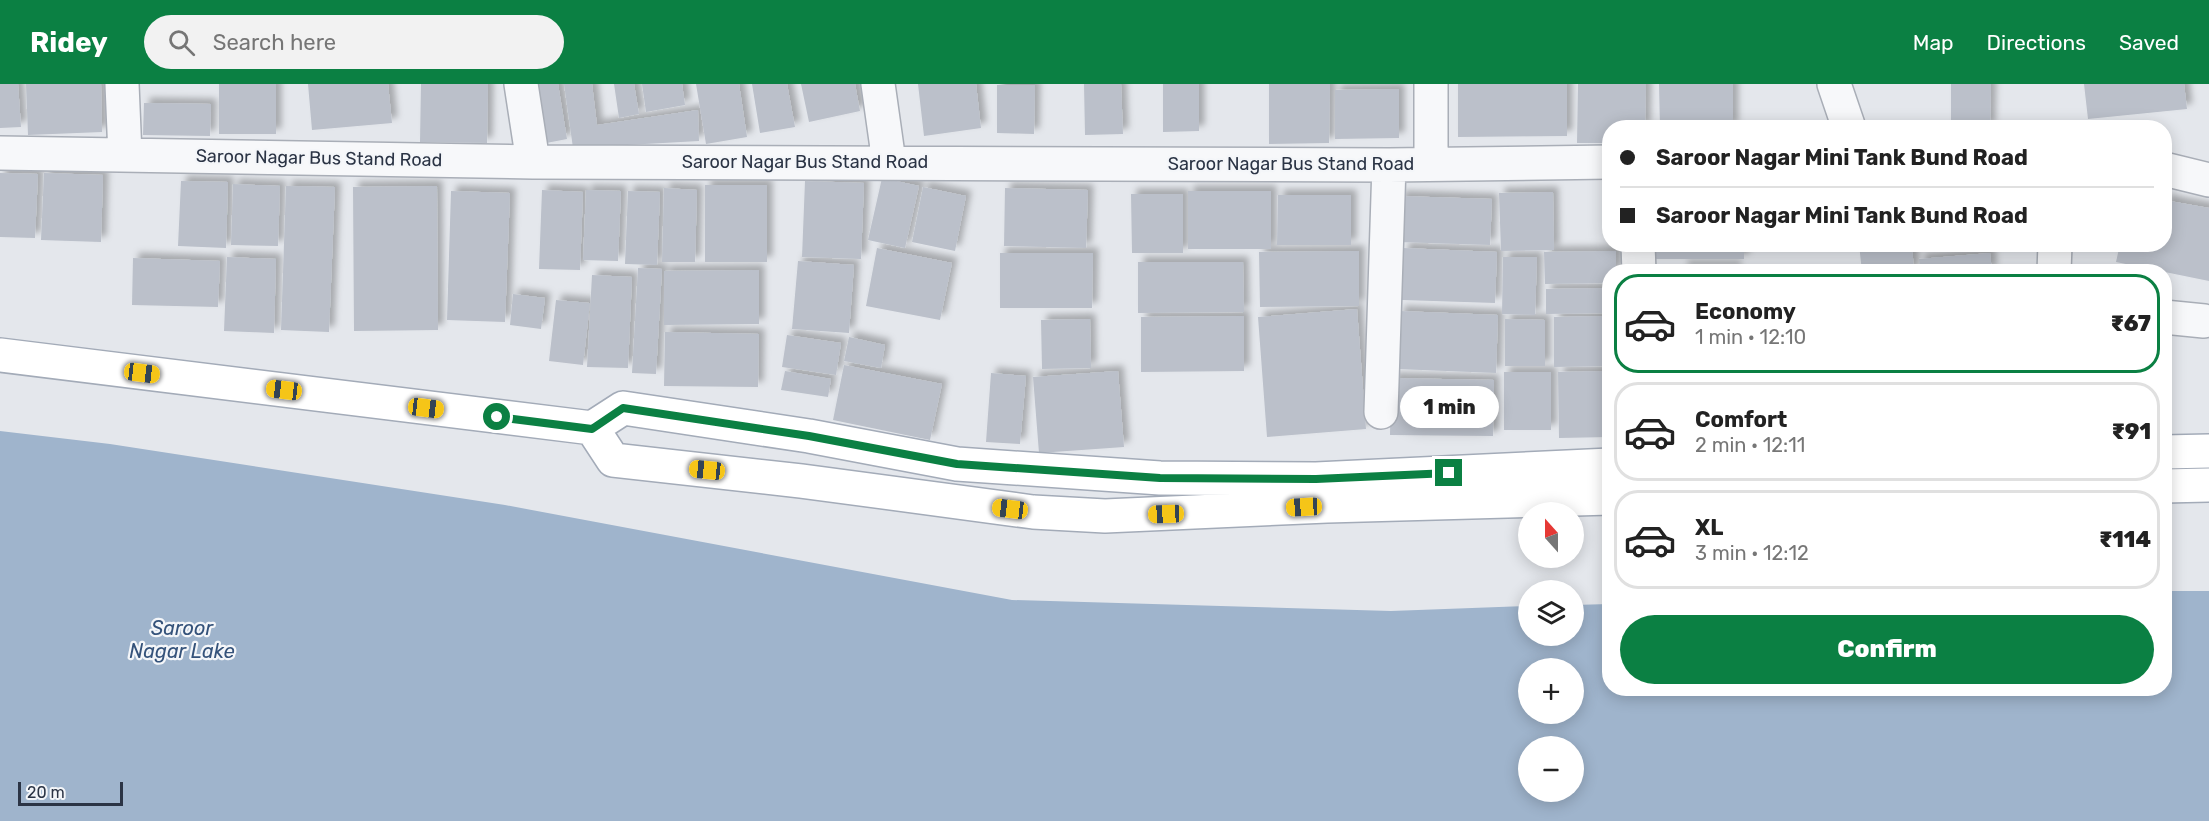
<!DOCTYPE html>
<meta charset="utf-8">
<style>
:root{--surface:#fff;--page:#f2f2f2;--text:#222;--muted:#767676;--line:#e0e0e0;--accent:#0b8043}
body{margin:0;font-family:Rubik,sans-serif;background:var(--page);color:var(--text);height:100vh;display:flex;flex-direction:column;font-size:22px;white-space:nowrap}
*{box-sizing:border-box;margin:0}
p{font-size:20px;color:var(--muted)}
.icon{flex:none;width:33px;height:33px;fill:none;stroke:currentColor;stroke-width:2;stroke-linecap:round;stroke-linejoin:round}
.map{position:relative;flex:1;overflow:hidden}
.side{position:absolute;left:1602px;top:180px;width:570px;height:432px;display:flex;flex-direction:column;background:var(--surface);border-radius:24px;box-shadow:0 3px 15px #0003}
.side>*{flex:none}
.banner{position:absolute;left:1602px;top:36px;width:570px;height:132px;border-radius:24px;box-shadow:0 3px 15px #0003;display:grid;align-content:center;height:132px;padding:0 18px;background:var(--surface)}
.needle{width:39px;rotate:339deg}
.tools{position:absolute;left:1518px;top:418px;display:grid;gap:12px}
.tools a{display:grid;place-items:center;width:66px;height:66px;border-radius:50%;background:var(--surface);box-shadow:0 3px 15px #0003;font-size:30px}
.scale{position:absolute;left:18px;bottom:15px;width:105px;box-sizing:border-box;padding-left:6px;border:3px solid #2b3445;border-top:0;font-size:16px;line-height:21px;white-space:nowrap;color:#2b3445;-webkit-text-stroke:4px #f4f6f9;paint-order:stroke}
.end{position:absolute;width:27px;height:27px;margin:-14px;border:8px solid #0b8043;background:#fff;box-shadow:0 0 0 3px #fff}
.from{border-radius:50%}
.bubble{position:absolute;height:42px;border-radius:21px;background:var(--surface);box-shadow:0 3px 15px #0003;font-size:20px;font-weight:800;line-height:42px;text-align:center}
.car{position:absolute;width:18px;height:36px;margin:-18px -9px;border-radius:8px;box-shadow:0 0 4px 2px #0007;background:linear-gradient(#f5c518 24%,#345 0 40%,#f5c518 0 76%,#345 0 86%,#f5c518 0)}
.banner b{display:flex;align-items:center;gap:21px;height:57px;font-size:22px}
.banner b+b{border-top:2px solid var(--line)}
.banner i{width:15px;height:15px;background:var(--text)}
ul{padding:10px 0 0;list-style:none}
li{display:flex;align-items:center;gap:18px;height:99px;margin:0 12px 9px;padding:0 6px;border:3px solid var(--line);border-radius:24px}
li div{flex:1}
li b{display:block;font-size:22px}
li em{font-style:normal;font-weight:800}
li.selected{border-color:var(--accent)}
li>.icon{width:54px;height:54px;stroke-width:1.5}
.primary-button{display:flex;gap:12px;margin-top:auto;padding:12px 18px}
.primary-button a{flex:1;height:69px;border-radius:36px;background:var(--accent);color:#fff;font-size:24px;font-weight:800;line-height:69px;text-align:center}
header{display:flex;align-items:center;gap:36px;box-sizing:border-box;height:84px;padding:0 30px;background:var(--accent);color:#fff}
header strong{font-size:28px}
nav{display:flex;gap:33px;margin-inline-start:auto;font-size:21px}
.search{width:420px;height:54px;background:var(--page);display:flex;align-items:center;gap:15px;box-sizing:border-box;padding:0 21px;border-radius:33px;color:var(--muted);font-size:22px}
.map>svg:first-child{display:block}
.water{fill:#9fb4cc;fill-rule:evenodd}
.building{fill:#bbc0ca;filter:url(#shadow)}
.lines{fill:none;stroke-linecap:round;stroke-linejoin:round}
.minor-casing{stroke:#a9aeb7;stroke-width:36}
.major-casing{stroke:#a3abb8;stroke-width:36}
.minor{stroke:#f7f8fa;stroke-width:33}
.major{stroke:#fff;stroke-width:33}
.route{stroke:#0b8043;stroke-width:8}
.labels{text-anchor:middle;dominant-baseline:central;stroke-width:4.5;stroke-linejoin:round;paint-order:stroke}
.street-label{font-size:18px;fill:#2b3445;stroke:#f4f6f9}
.water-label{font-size:20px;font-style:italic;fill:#34527a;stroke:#f4f6f9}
</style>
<header>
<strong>Ridey</strong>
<div class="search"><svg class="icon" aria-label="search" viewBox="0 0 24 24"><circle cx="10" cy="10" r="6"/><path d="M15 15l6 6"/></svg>Search here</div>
<nav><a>Map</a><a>Directions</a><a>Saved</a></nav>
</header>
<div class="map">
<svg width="2209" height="737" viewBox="0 0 2209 737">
<defs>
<filter id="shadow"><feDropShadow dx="5.5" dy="-5.5" stdDeviation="3" flood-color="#0004"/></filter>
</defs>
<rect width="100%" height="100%" fill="#e4e7ec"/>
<path class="water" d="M0,347l110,13 395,61 507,95 379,11 137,-5v30h46v-31l35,-1 1,84h554l1,-97h44v230h-2209zM1528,585h46v45h-46zM1528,663h46v45h-46z"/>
<path class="building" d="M0,0h18l3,43 -21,1z
M26,0h75l1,48 -74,3z
M219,0h57v50h-57z
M308,0h80l4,39 -80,7z
M421,0h67l-1,59 -67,-1z
M533,0h25l9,55 -26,5z
M564,0h28l5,41 101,-15 1,31 -126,7z
M614,0h20l5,30 -20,4z
M642,0h40l3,21 -39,7z
M696,0h43l8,53 -41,7z
M752,0h35l8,43 -35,6z
M801,0h54l5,27 -51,11z
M918,0h58l5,44 -57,8z
M1084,0h37l2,50 -38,1z
M1163,0h36v47l-36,1z
M1269,0h61l-1,59 -60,1z
M1458,0h109v52l-109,1z
M1578,0h68l-1,44h-35v15h-33z
M1659,0h74v44h-73z
M1951,0h40l-1,44h-39z
M2084,0h100l3,25 -99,10z
M997,1h38l-1,49 -37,-1z
M1399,5v49l-64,1v-49z
M144,19l67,1 -1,32 -67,-1z
M0,89l38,1 -3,64 -35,-1z
M44,89l59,2 -2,67 -60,-2z
M882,94l37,8 -14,62 -37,-8z
M181,97l47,1 -2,66 -48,-2z
M805,97l59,2 -3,76 -59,-2z
M233,100l47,2 -2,60 -47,-1z
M705,101h62v77h-62z
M286,102l49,1 -6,145 -48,-2z
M437,102l1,144 -84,1 -1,-144z
M923,103l43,9 -11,55 -43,-9z
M664,104l33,2 -2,72h-33z
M1005,104l83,2 -2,58 -82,-2z
M542,106l41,2 -3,78 -41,-1z
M586,106l35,1 -3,70 -35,-1z
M451,107l59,2 -5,129 -58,-2z
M628,107l32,1 -3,73 -32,-1z
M1188,107h83v58h-83z
M1553,108l1,58 -53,1 -2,-58z
M1131,110h52v59h-51z
M1278,111h73v50h-74z
M1399,112l93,3 -2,46 -93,-3z
M2164,116l45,8v73l-93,-19 4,-18h44z
M1647,160h97v15h-97z
M1859,160h53l2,28h-52z
M1919,160h68v2l-68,3z
M877,164l75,15 -12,57 -74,-14z
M1403,164l94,4 -2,51 -93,-3z
M1359,167v55l-99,1 -1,-55z
M1616,167v21h-6v11l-65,1 -1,-32z
M1000,169h93l-1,55h-92z
M1990,169l2,19h-72l-1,-13z
M227,173l49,2 -2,74 -50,-2z
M1503,173h34l-2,58 -33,-1z
M133,174l87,3 -2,46 -86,-2z
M798,177l56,4 -5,68 -57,-4z
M1138,178h105l1,50 -106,1z
M1682,182h54v6h-54z
M638,184l24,1 -6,105 -24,-1z
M759,186v54l-95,1v-54z
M592,191l40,2 -4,91 -41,-1z
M1610,204v25l-64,1v-25z
M513,210l32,4 -4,31 -31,-4z
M556,216l34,3 -7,62 -34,-4z
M1357,225l9,120 -99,8 -9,-120z
M1399,227l99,4 -2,58 -99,-4z
M1244,232v55l-103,1v-55z
M1610,232v50l-56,1v-50z
M1090,235l1,49 -49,1 -1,-49z
M1505,235l40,1v46h-40z
M665,248l94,2 -1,53 -94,-1z
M787,251l54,8 -5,32 -54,-8z
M849,253l36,8 -4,23 -37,-7z
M844,281l98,19 -12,56 -97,-20z
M785,287l46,8 -3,18 -47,-7z
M1118,287l6,76 -85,6 -6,-76z
M1610,287v66l-51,1 -1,-66z
M1504,288h47v58h-47z
M991,289l35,3 -6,68 -34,-2z
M1391,294l103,2 -1,56 -103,-1z"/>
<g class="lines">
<defs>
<path id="minor" d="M122,0l3,71
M521,0l12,78
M878,0l11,78
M1431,0v80
M1834,0l15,44
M0,69l533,9 856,3 221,-3
M2164,85l45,11
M1638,160l1,28
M2054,188l1,-28
M2164,233l40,4
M1381,328l8,-247"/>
<path id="major" d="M0,271l592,73 31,-20 186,28 148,28 203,14 156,1 294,-14
M592,344l21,32 188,21 232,31 72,4 222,-10 283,-8
M2164,368l45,-1
M2164,402l45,-1"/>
</defs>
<use href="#minor" class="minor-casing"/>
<use href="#major" class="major-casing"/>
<use href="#minor" class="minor"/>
<use href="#major" class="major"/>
</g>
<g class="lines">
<path class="route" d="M497,333l95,12 31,-21 186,28 148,28 203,14 156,1 133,-6"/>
</g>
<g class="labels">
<g class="street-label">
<text transform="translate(319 74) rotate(1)">Saroor Nagar Bus Stand Road</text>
<text x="805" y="78">Saroor Nagar Bus Stand Road</text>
<text x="1291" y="80">Saroor Nagar Bus Stand Road</text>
</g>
<g class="water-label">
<text x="182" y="544">Saroor<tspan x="182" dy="23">Nagar Lake</tspan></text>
</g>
</g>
</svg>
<div class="tools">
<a><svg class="needle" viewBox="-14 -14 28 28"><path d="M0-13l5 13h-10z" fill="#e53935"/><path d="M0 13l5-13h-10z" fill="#767676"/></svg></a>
<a><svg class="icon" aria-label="layers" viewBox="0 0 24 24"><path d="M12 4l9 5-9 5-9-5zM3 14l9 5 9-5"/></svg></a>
<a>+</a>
<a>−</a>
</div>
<div class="scale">20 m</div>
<i class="end from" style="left:497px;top:333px"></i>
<i class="end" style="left:1449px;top:389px"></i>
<div class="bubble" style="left:1400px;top:302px;width:99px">1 min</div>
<i class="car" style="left:142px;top:289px;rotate:97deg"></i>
<i class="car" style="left:284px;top:306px;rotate:277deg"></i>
<i class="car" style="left:426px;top:324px;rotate:97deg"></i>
<i class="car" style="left:707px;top:386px;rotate:276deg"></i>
<i class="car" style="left:1304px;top:423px;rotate:267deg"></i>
<i class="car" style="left:1010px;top:425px;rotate:277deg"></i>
<i class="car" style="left:1166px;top:430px;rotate:268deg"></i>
<div class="banner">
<b><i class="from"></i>Saroor Nagar Mini Tank Bund Road</b>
<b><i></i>Saroor Nagar Mini Tank Bund Road</b>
</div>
<section class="side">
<ul>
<li class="selected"><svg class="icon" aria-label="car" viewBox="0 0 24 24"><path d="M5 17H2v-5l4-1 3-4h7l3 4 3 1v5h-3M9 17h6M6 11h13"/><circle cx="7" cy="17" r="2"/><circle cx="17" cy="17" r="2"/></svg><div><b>Economy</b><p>1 min · 12:10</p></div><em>₹67</em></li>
<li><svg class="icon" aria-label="car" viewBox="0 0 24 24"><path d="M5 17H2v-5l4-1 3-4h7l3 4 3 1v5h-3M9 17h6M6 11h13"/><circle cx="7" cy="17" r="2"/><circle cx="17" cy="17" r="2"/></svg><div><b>Comfort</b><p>2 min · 12:11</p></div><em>₹91</em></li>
<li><svg class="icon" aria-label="car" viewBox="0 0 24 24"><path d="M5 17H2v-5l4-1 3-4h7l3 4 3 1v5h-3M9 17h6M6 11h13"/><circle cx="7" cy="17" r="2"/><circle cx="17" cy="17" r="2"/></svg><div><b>XL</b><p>3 min · 12:12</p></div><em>₹114</em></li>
</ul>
<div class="primary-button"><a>Confirm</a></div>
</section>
</div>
